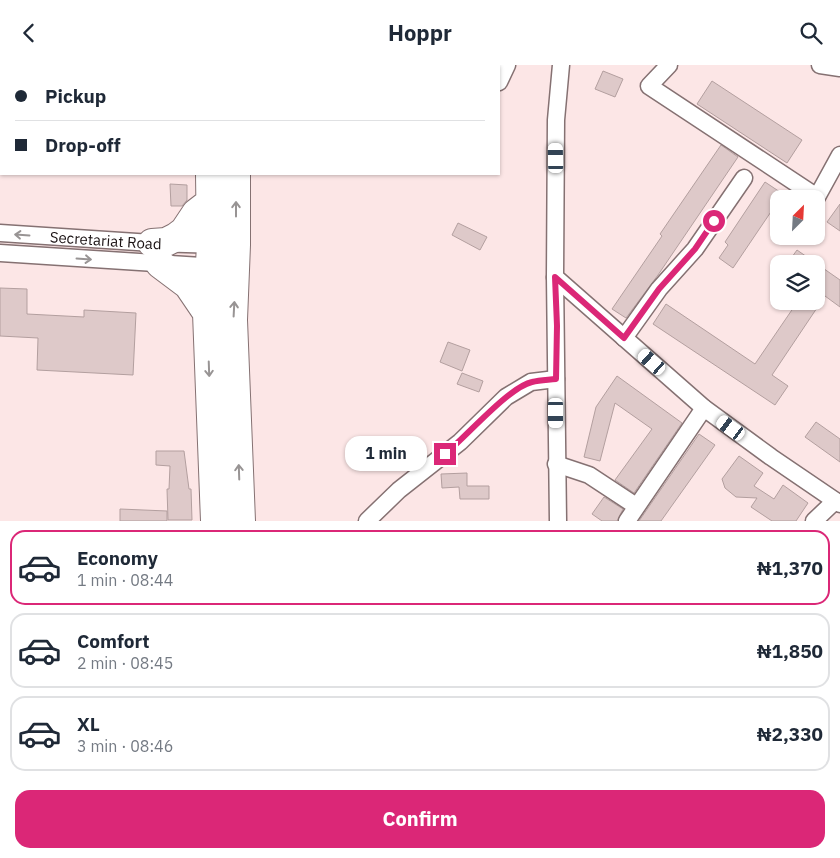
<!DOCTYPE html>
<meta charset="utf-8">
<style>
:root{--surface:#fff;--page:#f6f6f7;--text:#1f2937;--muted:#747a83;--line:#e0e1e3;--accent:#db2777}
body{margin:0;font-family:"IBM Plex Sans",sans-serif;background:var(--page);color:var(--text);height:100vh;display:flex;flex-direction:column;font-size:19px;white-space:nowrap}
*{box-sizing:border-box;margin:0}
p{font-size:16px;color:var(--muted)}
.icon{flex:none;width:28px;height:28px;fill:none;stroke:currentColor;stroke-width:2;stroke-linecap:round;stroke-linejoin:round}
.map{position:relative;height:456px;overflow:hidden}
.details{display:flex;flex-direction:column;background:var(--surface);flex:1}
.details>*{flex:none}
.top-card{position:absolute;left:0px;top:0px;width:500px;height:110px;box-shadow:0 1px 4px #0004;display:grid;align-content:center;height:110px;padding:0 15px;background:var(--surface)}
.needle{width:32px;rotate:24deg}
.buttons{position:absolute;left:770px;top:125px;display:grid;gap:10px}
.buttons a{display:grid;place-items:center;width:55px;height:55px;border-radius:10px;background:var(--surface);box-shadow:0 1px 4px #0004;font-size:25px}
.end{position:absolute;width:22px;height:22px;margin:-11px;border:6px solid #db2777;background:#fff;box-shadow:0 0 0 2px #fff}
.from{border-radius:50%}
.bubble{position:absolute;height:35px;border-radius:15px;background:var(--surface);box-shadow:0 1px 4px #0004;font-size:16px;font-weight:700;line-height:35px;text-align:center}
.car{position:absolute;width:15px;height:30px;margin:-15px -8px;border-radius:6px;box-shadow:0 0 4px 1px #0007;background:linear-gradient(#fff 24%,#345 0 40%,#fff 0 76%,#345 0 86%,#fff 0)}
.top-card b{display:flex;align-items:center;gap:18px;height:48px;font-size:19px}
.top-card b+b{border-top:1px solid var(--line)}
.top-card i{width:12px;height:12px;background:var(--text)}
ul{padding:9px 0 0;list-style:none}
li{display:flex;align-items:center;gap:15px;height:75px;margin:0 10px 8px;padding:0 5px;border:2px solid var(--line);border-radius:15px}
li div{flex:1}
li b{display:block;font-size:19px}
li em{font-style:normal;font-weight:700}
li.selected{border-color:var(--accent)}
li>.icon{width:45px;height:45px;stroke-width:1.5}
.primary-button{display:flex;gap:10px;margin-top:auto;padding:10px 15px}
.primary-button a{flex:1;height:58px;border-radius:15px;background:var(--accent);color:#fff;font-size:20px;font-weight:700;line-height:58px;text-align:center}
header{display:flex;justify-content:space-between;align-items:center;height:65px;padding:0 15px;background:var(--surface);font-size:22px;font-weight:700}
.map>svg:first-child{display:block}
.building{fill:#dec9c9;stroke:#b39f9f}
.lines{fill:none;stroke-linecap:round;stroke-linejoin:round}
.street-casing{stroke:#857172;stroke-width:19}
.highway-casing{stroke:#857172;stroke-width:30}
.street{stroke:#fff;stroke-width:16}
.highway{stroke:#fff;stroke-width:28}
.oneway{stroke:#989494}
.route{stroke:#db2777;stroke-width:6}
.labels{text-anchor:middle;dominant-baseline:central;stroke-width:5;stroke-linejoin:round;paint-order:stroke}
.street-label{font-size:15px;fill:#191112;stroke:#fff}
</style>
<header><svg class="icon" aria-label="back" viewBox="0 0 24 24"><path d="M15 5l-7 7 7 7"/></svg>Hoppr<svg class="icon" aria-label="search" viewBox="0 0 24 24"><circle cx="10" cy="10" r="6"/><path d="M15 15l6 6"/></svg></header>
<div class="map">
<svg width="840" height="456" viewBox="0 0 840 456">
<rect width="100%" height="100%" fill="#fce6e6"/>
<path class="building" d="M603,6l20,8 -8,18 -20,-8z
M712,16l90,59 -15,23 -90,-59z
M721,80l17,12 -80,118 -32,43 -14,-9 50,-73 -2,-2z
M765,117l18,12 -50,74 -14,-10 9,-13 -3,-3z
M170,119l17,1v15l-5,6h-11z
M840,139v27l-13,-9z
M458,158l29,14 -7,13 -28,-15z
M797,185l43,30v27l-15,-11 -53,79 16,11 -13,19 -122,-81 13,-20 89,60 43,-63h18v-37h-29z
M0,223l27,1v25l57,3v-7l52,3 -3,62 -96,-5 1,-32 -38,-2z
M448,277l22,8 -8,21 -22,-9z
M462,308l21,8 -4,11 -22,-8z
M617,311l65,47 -48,70 -19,-13 37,-51 -37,-26 -15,58 -16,-4 12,-50z
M816,357l24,17v23l-35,-25z
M699,369l16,11 -54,76h-22z
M156,386h28l5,38h2l1,31h-24l-1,-31h2l1,-23 -14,-1z
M739,391l24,17 -9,13 20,13 9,-14 25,18 -12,18h-24l-21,-14 6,-9 -21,-1 -11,-9 -3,-9z
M467,408v13h22v13h-29l-1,-12 -17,1 -1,-14z
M604,432l19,12 -6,12h-15l-10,-7z
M120,444l47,2v10h-47z"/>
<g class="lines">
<defs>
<g id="street">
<path d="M561,0l-5,55 -1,157 149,131 67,49 69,47"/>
<path d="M669,0l-20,21 168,111 23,-42"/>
<path d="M820,0l20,3"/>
<path d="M499,17l8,-17"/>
<path id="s1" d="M0,168l152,10 68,2"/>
<path d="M0,188l217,14"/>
<path d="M555,212l3,244"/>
<path d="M624,273l35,-49 36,-40 49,-71"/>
<path d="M556,399l33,11 47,31"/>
<path d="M367,456l32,-31 61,-48 46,-45 25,-15 25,-3"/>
<path d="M627,456l77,-113"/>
<path d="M814,456l21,-20"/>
</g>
<path id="highway" d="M236,0v1
M211,1v-1
M210,109l1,72 -4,67 8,208
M236,109v71l-3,75 8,201
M152,178l14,-1 10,-5 8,-6 12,-18 13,-10
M160,199l28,21 19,28"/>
</defs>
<use href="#street" class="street-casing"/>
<use href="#highway" class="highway-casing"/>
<use href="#street" class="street"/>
<use href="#highway" class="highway"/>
</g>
<defs><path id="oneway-shaft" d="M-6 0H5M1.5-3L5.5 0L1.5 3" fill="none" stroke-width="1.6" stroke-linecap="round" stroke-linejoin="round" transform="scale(1.25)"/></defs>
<g class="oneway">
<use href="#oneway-shaft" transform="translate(236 144) rotate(-90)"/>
<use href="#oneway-shaft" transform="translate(22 170) rotate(-176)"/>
<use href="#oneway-shaft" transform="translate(84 194) rotate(4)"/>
<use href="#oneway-shaft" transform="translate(234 244) rotate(-87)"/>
<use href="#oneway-shaft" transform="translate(209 304) rotate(88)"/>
<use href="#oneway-shaft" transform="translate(239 407) rotate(-92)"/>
</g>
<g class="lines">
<path class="route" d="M445,389c21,-17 64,-67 87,-72 8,-2 16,-2 24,-3l1,-53 -2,-49 69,61 35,-49 36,-40 19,-28"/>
</g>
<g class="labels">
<g class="street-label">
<text stroke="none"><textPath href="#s1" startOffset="106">Secretariat Road</textPath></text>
</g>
</g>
</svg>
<div class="buttons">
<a><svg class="needle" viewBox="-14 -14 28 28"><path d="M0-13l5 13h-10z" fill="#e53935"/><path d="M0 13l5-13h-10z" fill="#747a83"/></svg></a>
<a><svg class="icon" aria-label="layers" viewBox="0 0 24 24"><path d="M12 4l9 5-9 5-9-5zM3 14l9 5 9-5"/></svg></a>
</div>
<i class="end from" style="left:714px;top:156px"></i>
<i class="end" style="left:445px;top:389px"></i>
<div class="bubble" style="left:345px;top:371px;width:82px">1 min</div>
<i class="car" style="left:556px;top:93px;rotate:359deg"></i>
<i class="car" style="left:652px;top:297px;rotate:311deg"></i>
<i class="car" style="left:556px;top:348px;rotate:180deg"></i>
<i class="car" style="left:731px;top:363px;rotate:306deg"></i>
<div class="top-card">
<b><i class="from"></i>Pickup</b>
<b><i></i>Drop-off</b>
</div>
</div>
<section class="details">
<ul>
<li class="selected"><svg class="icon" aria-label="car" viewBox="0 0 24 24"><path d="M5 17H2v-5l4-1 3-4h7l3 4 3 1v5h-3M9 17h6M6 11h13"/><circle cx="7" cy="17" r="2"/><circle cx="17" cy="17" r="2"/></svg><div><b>Economy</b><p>1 min · 08:44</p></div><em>₦1,370</em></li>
<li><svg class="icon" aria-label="car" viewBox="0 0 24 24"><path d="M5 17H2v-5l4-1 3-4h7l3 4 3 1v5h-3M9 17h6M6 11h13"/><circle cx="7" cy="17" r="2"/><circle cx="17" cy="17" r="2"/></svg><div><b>Comfort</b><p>2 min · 08:45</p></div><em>₦1,850</em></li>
<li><svg class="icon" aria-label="car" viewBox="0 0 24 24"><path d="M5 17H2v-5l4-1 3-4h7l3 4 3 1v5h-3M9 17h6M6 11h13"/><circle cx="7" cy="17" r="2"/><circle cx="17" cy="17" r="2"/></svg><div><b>XL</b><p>3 min · 08:46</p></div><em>₦2,330</em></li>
</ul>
<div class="primary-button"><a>Confirm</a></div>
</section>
